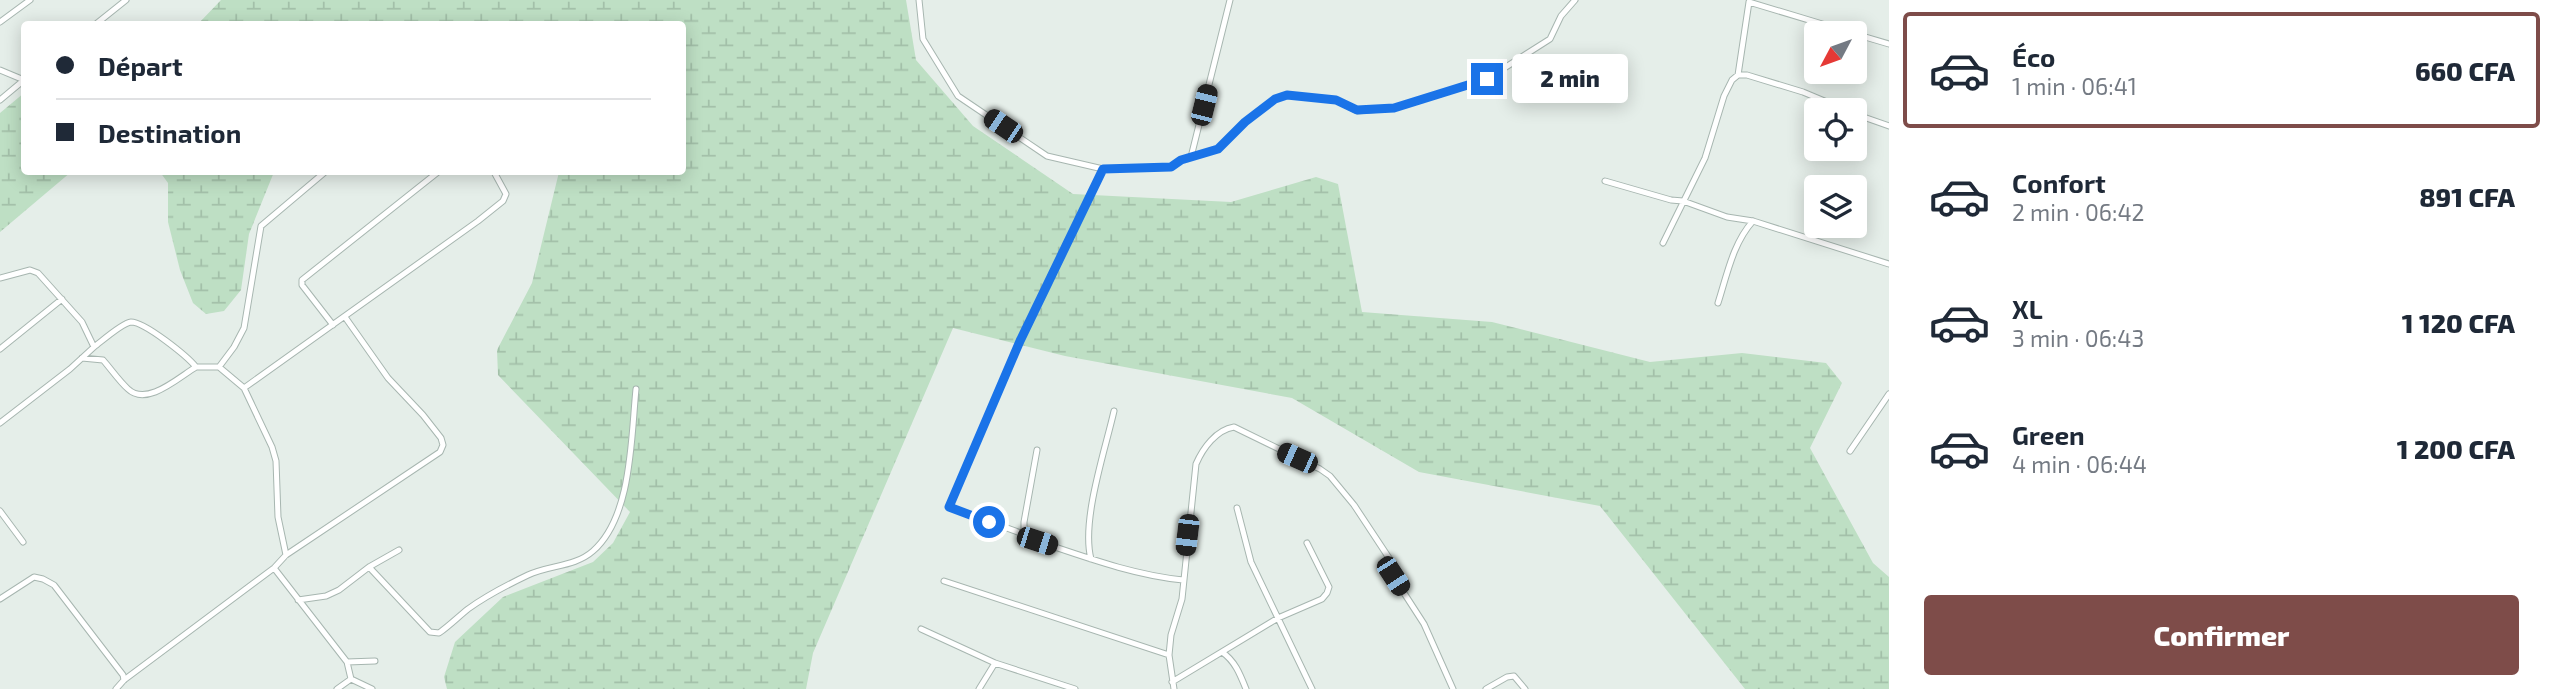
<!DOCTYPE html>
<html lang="fr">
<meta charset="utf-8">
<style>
:root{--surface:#fff;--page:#f6f6f7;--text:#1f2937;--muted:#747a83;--line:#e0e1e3;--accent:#7e4c49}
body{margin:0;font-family:"Exo 2",sans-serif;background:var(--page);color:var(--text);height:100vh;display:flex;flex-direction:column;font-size:26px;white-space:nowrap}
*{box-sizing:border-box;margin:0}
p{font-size:23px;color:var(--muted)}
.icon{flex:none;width:38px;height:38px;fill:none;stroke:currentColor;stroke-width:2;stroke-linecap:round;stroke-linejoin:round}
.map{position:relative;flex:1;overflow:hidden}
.panel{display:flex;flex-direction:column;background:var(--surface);width:665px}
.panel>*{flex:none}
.top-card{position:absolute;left:21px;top:21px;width:665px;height:154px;border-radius:7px;box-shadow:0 4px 18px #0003;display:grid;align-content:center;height:154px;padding:0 35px;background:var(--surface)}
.needle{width:46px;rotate:229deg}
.buttons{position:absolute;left:1804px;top:21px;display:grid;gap:14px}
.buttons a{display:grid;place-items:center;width:63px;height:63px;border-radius:7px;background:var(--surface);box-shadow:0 4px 18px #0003;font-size:35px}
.end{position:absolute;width:32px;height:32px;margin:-16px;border:9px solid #1a73e8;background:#fff;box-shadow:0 0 0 4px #fff}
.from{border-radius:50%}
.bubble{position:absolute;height:49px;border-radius:7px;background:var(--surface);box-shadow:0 4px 18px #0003;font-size:23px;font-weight:800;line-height:49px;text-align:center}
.car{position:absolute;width:21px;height:42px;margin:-21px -10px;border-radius:9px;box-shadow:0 0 5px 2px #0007;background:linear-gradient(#222 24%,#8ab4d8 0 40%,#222 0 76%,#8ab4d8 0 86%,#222 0)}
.top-card b{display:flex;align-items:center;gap:24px;height:66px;font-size:26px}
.top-card b+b{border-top:2px solid var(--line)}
.top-card i{width:18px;height:18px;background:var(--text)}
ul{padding:12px 0 0;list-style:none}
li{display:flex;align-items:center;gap:21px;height:116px;margin:0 14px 10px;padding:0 21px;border:4px solid transparent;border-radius:7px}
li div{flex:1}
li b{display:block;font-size:26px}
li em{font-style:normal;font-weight:800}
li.selected{border-color:var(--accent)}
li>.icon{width:63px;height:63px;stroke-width:1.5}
.action{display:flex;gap:14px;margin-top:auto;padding:14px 35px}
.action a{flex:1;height:80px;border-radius:7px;background:var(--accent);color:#fff;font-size:28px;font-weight:800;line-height:80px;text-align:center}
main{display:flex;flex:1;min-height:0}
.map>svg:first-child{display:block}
.wetland{fill:url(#wetland-marsh)}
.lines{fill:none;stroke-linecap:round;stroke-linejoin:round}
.street-casing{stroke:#a7b6b0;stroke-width:7}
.street{stroke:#fff;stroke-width:5}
.route{stroke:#1a73e8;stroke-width:9}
</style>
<main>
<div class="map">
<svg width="1889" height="689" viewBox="0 0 1889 689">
<defs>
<pattern id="wetland-marsh" width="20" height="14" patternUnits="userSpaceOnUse" patternTransform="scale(1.75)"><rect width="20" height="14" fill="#bedfc4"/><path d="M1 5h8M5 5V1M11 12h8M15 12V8" fill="none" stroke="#a3c0a9"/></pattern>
</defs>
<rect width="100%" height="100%" fill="#e5eee9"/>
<path class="wetland" d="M221,0h685l10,60 57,66 100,68 158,8 85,-25 22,7 24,128 130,10 158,40 92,-9 84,10 16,20 -32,65 63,115 16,14v112h-144l-145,-183 -181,-34 -127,-74 -227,-42 -112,-28 -140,325 -7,36h-359l-3,-12 11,-35 48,-45 90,-35 20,-19 17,-31 -132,-137 -1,-25 35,-67 27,-111h123v-148h-484z
M24,93v79h47l-71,60v-119z
M160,172h114l-25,62 -8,56 -17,21 -18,3 -13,-11 -13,-33 -12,-48v-39z"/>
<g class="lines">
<defs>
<path id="street" d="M919,0l4,39 35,57 89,60 56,13
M1749,2l103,31
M0,22l30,-22
M96,24l30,-24
M1855,34l34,10
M0,70l24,10
M1738,75l11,-73
M0,100l24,-20
M1855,114l34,12
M1191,157l39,-157
M1605,181l66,19 12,1 44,16 26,4 136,43
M1663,243l42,-85 19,-62 8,-16 6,-5h9l56,17 43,18
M0,278l30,-8 8,3 44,49 12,25c8,-6 28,-24 37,-25 14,0 56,34 65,45h23l25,21 28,59 4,14 2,56 8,38
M1718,303c9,-28 15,-60 35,-82
M333,325l-31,-40v-5l136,-108
M0,349l62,-50
M82,358l21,2c8,9 16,21 25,29 19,18 51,-12 68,-22
M219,367l15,-20 10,-19 17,-102 64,-54
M244,388l234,-167 25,-20 3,-7 -12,-22
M0,423l70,-54 24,-22
M1850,451l39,-57
M1237,508l14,54 61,127
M0,511l23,31
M1029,536l-5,-7v-7l13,-72
M1091,559c-10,-38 14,-108 23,-148
M369,567l61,65 9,1c10,-7 19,-16 29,-24 18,-13 39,-24 60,-34 21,-10 47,-8 65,-24 39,-34 38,-113 43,-162
M274,568l73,94 4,17 21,10
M1183,580c-50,-5 -98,-23 -146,-39l-8,-5 -80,-29 71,-166 83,-172 68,-2 10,-7 37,-11 27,-27 30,-23 12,-4 49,5 21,11 37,-3 93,-29 63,-40 11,-23 14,-16
M944,581l225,74
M0,599l34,-22 9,2 11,6 69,90 1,5
M298,600l28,-4 13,-6 30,-23 30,-17
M921,629l74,34 80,26
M1222,652c13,9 18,22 24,37
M347,662l28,-1
M1172,682l106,-64 44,-19 5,-6 2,-6 -22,-44
M116,689l8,-9 150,-112 12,-13 154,-103 3,-7 -2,-7 -18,-23 -35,-37 -43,-61
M337,689l14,-10
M979,689l16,-26
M1174,689l-5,-34 2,-20 11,-36 14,-135c7,-16 20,-34 38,-37l86,42 10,7 24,29 37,56 2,15 31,48 29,65
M1486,689l21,-12 7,-1 11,13"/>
</defs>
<use href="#street" class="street-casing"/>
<use href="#street" class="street"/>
</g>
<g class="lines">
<path class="route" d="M989,522l-40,-15 71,-166 83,-172 68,-2 10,-7 37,-11 27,-27 30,-23 12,-4 49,5 21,10 37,-2 93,-29"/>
</g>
</svg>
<div class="buttons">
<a><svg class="needle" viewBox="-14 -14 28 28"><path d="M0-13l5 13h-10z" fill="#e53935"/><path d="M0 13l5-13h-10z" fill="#747a83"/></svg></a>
<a><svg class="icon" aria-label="locate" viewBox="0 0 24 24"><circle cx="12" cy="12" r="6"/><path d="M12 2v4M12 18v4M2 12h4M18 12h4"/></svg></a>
<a><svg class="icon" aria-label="layers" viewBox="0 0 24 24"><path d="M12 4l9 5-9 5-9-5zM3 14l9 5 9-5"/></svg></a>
</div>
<i class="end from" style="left:989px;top:522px"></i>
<i class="end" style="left:1487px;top:79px"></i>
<div class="bubble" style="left:1512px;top:54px;width:116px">2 min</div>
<i class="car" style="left:1204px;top:105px;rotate:14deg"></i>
<i class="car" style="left:1003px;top:126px;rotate:304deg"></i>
<i class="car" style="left:1297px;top:458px;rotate:294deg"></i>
<i class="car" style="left:1187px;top:535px;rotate:187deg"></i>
<i class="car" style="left:1037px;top:541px;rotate:108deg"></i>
<i class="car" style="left:1393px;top:576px;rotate:147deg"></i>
<div class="top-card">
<b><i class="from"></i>Départ</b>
<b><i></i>Destination</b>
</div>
</div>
<section class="panel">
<ul>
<li class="selected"><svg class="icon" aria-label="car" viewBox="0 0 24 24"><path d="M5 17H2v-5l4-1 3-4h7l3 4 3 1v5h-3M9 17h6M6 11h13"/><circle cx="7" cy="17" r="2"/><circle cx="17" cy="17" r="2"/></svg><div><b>Éco</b><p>1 min · 06:41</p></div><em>660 CFA</em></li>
<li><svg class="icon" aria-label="car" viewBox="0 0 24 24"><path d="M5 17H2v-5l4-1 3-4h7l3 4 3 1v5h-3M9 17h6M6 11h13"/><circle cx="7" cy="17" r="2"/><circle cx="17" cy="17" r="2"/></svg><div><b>Confort</b><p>2 min · 06:42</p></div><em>891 CFA</em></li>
<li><svg class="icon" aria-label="car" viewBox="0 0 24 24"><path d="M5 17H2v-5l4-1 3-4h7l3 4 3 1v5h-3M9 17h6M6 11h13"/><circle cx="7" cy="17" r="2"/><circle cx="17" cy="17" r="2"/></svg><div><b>XL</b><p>3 min · 06:43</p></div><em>1 120 CFA</em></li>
<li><svg class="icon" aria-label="car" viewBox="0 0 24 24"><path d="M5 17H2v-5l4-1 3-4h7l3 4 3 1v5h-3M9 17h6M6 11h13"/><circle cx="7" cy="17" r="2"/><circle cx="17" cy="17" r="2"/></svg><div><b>Green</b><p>4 min · 06:44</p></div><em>1 200 CFA</em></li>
</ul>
<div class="action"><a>Confirmer</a></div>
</section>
</main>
